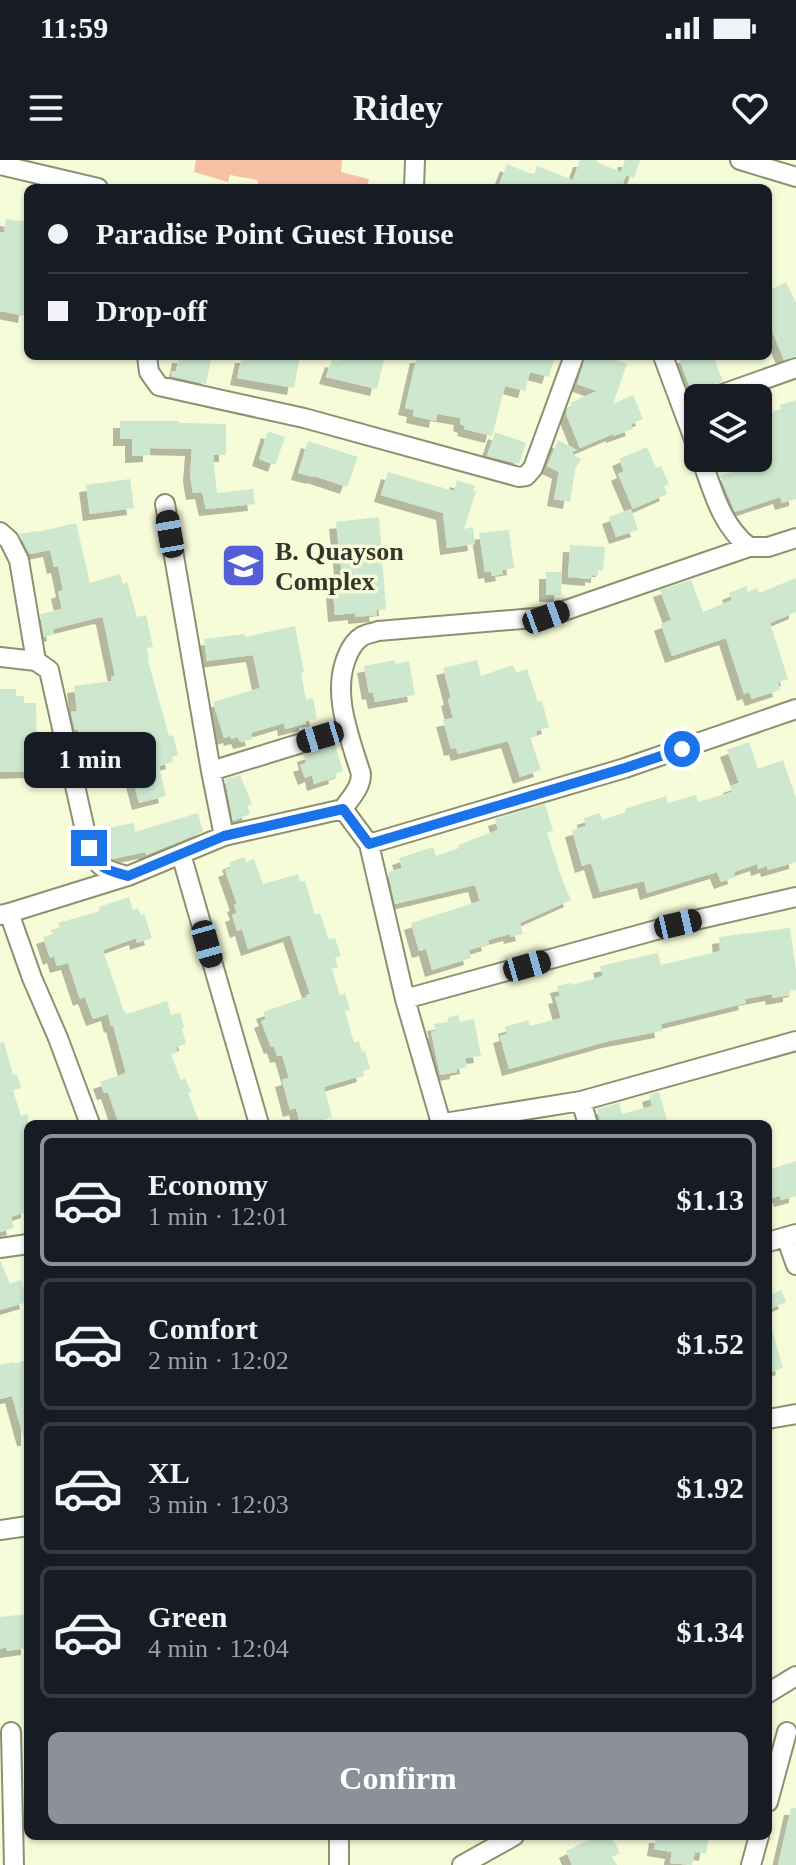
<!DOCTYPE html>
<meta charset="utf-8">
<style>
:root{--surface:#171b24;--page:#242831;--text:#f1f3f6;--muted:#9ea1a6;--line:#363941;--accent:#8c9099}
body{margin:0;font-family:"Times New Roman",serif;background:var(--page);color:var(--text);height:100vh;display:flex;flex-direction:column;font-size:30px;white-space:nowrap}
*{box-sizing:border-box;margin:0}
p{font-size:26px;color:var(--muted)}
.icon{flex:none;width:44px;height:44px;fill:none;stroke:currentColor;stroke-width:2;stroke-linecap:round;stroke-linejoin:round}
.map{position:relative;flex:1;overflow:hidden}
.sheet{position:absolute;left:24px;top:960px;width:748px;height:720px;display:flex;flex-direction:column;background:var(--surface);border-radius:12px;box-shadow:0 2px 6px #0004}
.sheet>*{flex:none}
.banner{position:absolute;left:24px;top:24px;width:748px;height:176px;border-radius:12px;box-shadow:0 2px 6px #0004;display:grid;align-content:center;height:176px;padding:0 24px;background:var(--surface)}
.buttons{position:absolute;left:684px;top:224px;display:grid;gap:16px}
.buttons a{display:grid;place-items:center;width:88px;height:88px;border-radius:12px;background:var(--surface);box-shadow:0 2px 6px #0004;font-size:40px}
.end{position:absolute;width:36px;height:36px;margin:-18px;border:10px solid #1a73e8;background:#fff;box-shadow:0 0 0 4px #fff}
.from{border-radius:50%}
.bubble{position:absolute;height:56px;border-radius:12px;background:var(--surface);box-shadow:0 2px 6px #0004;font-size:26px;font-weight:700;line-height:56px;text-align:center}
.car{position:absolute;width:24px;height:48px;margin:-24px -12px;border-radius:10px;box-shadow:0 0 6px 2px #0007;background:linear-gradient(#222 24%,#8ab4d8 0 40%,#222 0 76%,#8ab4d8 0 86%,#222 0)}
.banner b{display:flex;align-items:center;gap:28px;height:76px;font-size:30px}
.banner b+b{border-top:2px solid var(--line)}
.banner i{width:20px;height:20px;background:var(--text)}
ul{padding:14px 0 0;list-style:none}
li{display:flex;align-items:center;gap:24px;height:132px;margin:0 16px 12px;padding:0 8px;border:4px solid var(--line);border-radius:12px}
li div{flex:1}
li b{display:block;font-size:30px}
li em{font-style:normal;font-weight:700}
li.active{border-color:var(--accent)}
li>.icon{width:72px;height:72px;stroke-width:1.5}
.button{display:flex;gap:16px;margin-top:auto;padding:16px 24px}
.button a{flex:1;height:92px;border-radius:12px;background:var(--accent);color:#fff;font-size:32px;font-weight:700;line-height:92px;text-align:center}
.status{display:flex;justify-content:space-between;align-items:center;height:56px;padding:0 40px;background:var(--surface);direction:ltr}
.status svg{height:22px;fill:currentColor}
header{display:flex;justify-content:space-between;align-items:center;height:104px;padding:0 24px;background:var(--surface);font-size:36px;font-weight:700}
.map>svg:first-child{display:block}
.green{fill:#f6c1a5}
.building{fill:#cde8ce;filter:url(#shadow)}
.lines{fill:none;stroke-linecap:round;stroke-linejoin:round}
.street-casing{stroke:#8d9171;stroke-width:22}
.street{stroke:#fff;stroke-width:18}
.route{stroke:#1a73e8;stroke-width:10}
.labels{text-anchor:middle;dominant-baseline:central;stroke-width:7;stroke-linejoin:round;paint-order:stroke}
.poi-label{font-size:26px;font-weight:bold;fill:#353629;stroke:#f6fbd8;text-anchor:start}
</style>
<div class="status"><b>11:59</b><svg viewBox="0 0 49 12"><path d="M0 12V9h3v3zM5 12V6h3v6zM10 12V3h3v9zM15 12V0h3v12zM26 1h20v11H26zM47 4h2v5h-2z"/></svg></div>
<header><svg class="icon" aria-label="menu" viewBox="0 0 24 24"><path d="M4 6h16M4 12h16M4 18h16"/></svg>Ridey<svg class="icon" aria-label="heart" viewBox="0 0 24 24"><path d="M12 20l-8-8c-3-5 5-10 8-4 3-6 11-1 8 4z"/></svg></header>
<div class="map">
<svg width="796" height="1705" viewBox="0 0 796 1705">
<defs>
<filter id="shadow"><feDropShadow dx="-7" dy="7" stdDeviation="0" flood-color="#0004"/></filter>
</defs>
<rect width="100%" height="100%" fill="#f6fbd8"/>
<path class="green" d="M196,0h146l-1,12 28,7 -2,9h-109v-8l-28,-5 -2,7 -34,-10z"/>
<path class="building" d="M580,0h17l-1,2 25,10 4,-12h15l-6,18 -8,-3 -5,13h-123l9,-24 27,11 3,-9 36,14z
M6,59l22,3v87l-2,-1 -1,8 -25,-5v-79l4,1z
M786,122l10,21v53l-12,4 -16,-39v-30z
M179,196h33l-6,28 -35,-8 1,-5h4z
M242,196h58l-6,32 -57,-10z
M339,196h46l-8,33 -51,-12 6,-17 6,1z
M417,196h102l16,4 1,-4h19l-6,21 -19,-5 -5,19 -20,-5 -13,50 -28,-7 1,-3 -5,-2 1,-6 -24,-4 -1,7 -23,-5 1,-6 -9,-2z
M586,196h20l21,8 -14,40 20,-9 10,24 -12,5 2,5 -20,7v-2l-33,14 -14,-34 1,-5 4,-1 -1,-5 27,-12 -20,-7z
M678,196h35l10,25 -17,6 -5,4 -2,5 -5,2z
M796,240v99l-14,4 -2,-6 -45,15 -15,-36 52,-18 -10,-34 6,-2 -2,-7 15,-5 -1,-5z
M120,261h59v2l47,1v31h-13l4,38 36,-4 2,15 -49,5 -4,-17 -9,1 -3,-18 2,-26 -42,-1v7l-18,1v-17h-12z
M268,271l17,6 -10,28 -16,-6z
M495,272l31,11 -7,21 -32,-8z
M558,280l19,10 -7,3 11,6 -6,11 -5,32 -16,-3 5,-27 -12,-6z
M308,281l50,16 -11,30 -33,-11v1l-16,-4z
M647,287l9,21 5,-2 8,18 -5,2 3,8 -34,15 -15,-35 6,-3 -5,-12z
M388,312l66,19 3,-11 18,6 -2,5h3l-12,38 9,-2 2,17 -28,4 -4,-35 -62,-18z
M130,319l4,29 -44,6 -4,-29z
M631,349l7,21 -22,7 -7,-20z
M379,357l7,92 -10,1 1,5 -22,2v-4l-20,2 -3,-38 10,-1 -6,-54z
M76,363l14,60 30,-9 3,10 4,-2 10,35 9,-2 7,32 -6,1 2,13h-1l21,75 4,-1 5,20 -6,2 1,5 -14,4 7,30 -27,7 -10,-38 -34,7 -7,-35 -9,1 -1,-8h-3l-4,-18 6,-1 -3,-25 38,-5 -1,-4 4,-1 -12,-58 -2,-1 -48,12 1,5 -10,3 -4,-23 22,-5 -4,-17 5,-2 -5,-24 -4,1 -4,-17 -20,4 -11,-20 19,-3v1z
M509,370l5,38 -12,2 1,4 -11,2 -1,-5 -6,1 -6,-39z
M570,385l35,2 -2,23h-5v6l-6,-1v4l-24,-2z
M546,412h16l-1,23h-15z
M796,418v34l-26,11 18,56 -10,3 2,8 -28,9 -3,-7 -5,2 -18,-56 -54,18 -11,-32 10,-4 -11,-30 31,-10 12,32 29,-12 -3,-7 17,-7 2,6 9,-4 2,5z
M295,466l9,46 -3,1 5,27 7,-2 4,21 -11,2v3l-21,5 -1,-6 -33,10 2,6 -13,3 -2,-5 -7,2 -1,-3 -6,2 -11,-36 47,-14 -7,-33 -46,6 -3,-22 41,-5v3z
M395,500v4l14,-3 6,34 -40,7 -2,-10 -4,1 -5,-27z
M477,500l4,16 32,-11 3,8 11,-4 11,33 4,-1 7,26 -13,4 1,4 -7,2 11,33 -21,7 -12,-36 -50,13 -2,-6 -5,1 -8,-29 10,-2 -5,-19 3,-1 -8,-30z
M0,529h16v7h8v7h12l1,61h-4l1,7 -34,1z
M749,582l9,27 25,-9 13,38v64l-28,8 -1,-4 -9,3 -1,-5 -23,8 1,5 -14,5 -4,-10 -70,21 -3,-12 -44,11 -9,-29 -9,3 -10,-36 14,-4 -2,-8 16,-5 2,7 24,-8 -1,-3 41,-13 2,7 28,-8 2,7 34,-10 -2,-6 9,-3 -12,-33z
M335,585l8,26 -8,3 1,3 -22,7 -2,-9 -7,3 -5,-13 6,-2 -2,-8z
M240,615l12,29 -5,2 3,8 -17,7 -8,-42z
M545,644l8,27 -6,2 16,49 8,18 -51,23 3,11 -12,3 -1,-3 -22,6 1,4 -20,6 2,8 -39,12 -6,-21 -7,2 -8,-28 69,-22 -5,-16 -80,19 -7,-32 14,-4 -3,-10 34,-11 3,9 23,-8 -1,-3 40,-15 -3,-11z
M198,653l5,19 -57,23 -1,-3 -33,7 -7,-6 -5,-9 -3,-14 37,-7 1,9z
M244,697l2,5 8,-3 9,25 35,-10 2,8 5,-1 10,34 5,-2 9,27 6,-2 6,18 -6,2 3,9 -6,2 8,26 5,-2 5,17 -5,1 9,32 5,-2 3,11 3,-1 5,18 -7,2 1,4 -40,12 8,30 -24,7h-8l-4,-16 -6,2 -8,-30 7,-2 -7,-23 -5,1 -3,-10 -3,1 -10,-26 5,-2 -3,-7 44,-15 -1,-2 4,-1 -20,-59 -42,14 -6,-20 -5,2 -5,-16 5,-2 -3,-8 3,-1 -12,-34 6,-2 -2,-5z
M129,737l4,13 5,-2 3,7 3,-1 8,24 -15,5 -1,-5 -33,12 21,62h2l1,2 40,-13 4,14 9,-2 4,14 -2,1 4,16 -10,3 1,5 -6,2 10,26 4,-2 6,14 -3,1 12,31h-81l-11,-32 -4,1 -4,-11 26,-9 -13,-48 -2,1 -3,-12 -15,5 -8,-22 -5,2 -12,-36 -11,3 -3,-10 -4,2 -7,-21 10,-3 -1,-4 8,-3 -2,-4 42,-12 -1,-4z
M790,768l6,42v20l-6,1v4l-17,3 -1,-4 -27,5 1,4 -85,21 1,7 -53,10 -100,28 -9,-33 7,-2 -2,-7 23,-7 2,6 31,-8 -6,-21 5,-1 -3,-10 14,-3 1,2 31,-9 -3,-10 58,-13 3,12 59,-14 -1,-14z
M458,855l2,7 14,-3 7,37 -16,2 2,9 -10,2v3l-17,3 -9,-43 5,-1 -2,-7 14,-2v-5z
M4,882l9,33 4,-1 4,14 -8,2 8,26 7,-2v97l-17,6 3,11 -14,4v-189z
M659,932l9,32h-67l-4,-15 22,-6 3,11 30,-8 -3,-11z
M796,1001v35l-15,4 -1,-4 -9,2 -3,-11v-17z
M0,1100l10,24 11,-4 6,22 -27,8z
M781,1130l5,12 -18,8v-14z
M768,1167h3l12,41 -15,5z
M28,1199v80h-4l-12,-43 -12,3v-34l14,-3 1,2z
M28,1454v34l-21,3 -1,-4 -6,2v-32z
M791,1648h5v57h-18z
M597,1676h14l9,17 -8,4 5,8h-45l-6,-14z
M656,1676h31l21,4 -2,14 -11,-2 -3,13 -22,-2 2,-11 -18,-3z"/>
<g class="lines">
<defs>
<path id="street" d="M740,0l56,17
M0,5l98,23
M414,28l1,-28
M147,196l2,16 10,14 145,32 215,59 7,-1 7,-8 41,-112
M663,196l35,94
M711,238l85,-30
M701,298c12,33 20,67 48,89
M165,344l46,267 13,65
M0,372l9,8 10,20 17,101
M0,497l36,4 13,9 40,178c9,21 17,22 38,28
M211,611l136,-42
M369,684l256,-76 171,-59
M181,694l78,270
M9,753l23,65 26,60 32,86
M0,755l9,-2 119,-37 96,-40 119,-27
M405,839l273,-75 118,-27
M581,941l7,23
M441,963l-36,-124 -36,-155 -26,-35c8,-12 18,-21 18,-35 -12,-39 -31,-84 -12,-122 3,-6 6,-11 12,-15 4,-3 12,-4 17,-6l168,-14 203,-70h19l28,-9
M438,964l143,-23 215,-60
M786,1077l10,28
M768,1082l28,-8
M0,1088l28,-4
M768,1259l28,-5
M0,1370l28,-4
M768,1533l28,-17
M11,1572l3,133
M768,1642l19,-70
M339,1676v29
M462,1705l52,-29
M751,1705l8,-29"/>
</defs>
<use href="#street" class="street-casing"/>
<use href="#street" class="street"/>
</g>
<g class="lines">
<path class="route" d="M89,688c10,21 17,22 39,28l96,-40 119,-27 26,35 256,-76 57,-19"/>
</g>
<defs>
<symbol id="school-square" viewBox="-11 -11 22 22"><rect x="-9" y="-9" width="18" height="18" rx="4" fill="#535fd5" stroke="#f6fbd8"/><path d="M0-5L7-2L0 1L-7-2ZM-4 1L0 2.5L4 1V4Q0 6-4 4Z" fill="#fff"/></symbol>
</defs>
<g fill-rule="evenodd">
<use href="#school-square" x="218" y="380" width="51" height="51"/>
</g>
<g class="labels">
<g class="poi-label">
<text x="275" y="391">B. Quayson<tspan x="275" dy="30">Complex</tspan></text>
</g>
</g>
</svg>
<div class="buttons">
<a><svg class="icon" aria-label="layers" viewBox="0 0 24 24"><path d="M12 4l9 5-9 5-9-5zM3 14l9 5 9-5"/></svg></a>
</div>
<i class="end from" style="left:682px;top:589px"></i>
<i class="end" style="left:89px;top:688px"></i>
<div class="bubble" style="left:24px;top:572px;width:132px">1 min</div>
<i class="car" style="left:170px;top:374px;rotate:350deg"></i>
<i class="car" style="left:546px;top:457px;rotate:70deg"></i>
<i class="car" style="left:320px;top:577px;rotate:253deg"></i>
<i class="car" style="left:678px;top:764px;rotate:77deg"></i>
<i class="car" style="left:207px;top:784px;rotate:164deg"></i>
<i class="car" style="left:527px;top:806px;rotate:74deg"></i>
<div class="banner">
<b><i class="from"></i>Paradise Point Guest House</b>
<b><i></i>Drop-off</b>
</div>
<section class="sheet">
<ul>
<li class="active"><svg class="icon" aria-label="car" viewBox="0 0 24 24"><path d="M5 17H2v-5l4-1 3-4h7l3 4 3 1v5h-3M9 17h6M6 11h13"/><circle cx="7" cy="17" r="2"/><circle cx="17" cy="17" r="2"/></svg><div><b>Economy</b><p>1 min · 12:01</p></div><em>$1.13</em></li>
<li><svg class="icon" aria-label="car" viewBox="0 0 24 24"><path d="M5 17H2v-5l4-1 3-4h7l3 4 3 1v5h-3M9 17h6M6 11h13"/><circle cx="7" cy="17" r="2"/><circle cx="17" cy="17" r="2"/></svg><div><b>Comfort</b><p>2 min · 12:02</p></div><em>$1.52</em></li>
<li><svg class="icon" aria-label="car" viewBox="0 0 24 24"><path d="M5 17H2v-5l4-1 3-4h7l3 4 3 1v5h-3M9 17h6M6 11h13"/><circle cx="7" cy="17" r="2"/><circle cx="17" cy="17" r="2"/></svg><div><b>XL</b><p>3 min · 12:03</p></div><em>$1.92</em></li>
<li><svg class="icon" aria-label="car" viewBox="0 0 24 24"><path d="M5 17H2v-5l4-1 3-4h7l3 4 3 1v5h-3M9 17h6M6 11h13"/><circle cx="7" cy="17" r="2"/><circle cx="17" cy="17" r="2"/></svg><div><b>Green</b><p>4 min · 12:04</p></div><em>$1.34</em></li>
</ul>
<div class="button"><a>Confirm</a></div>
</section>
</div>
